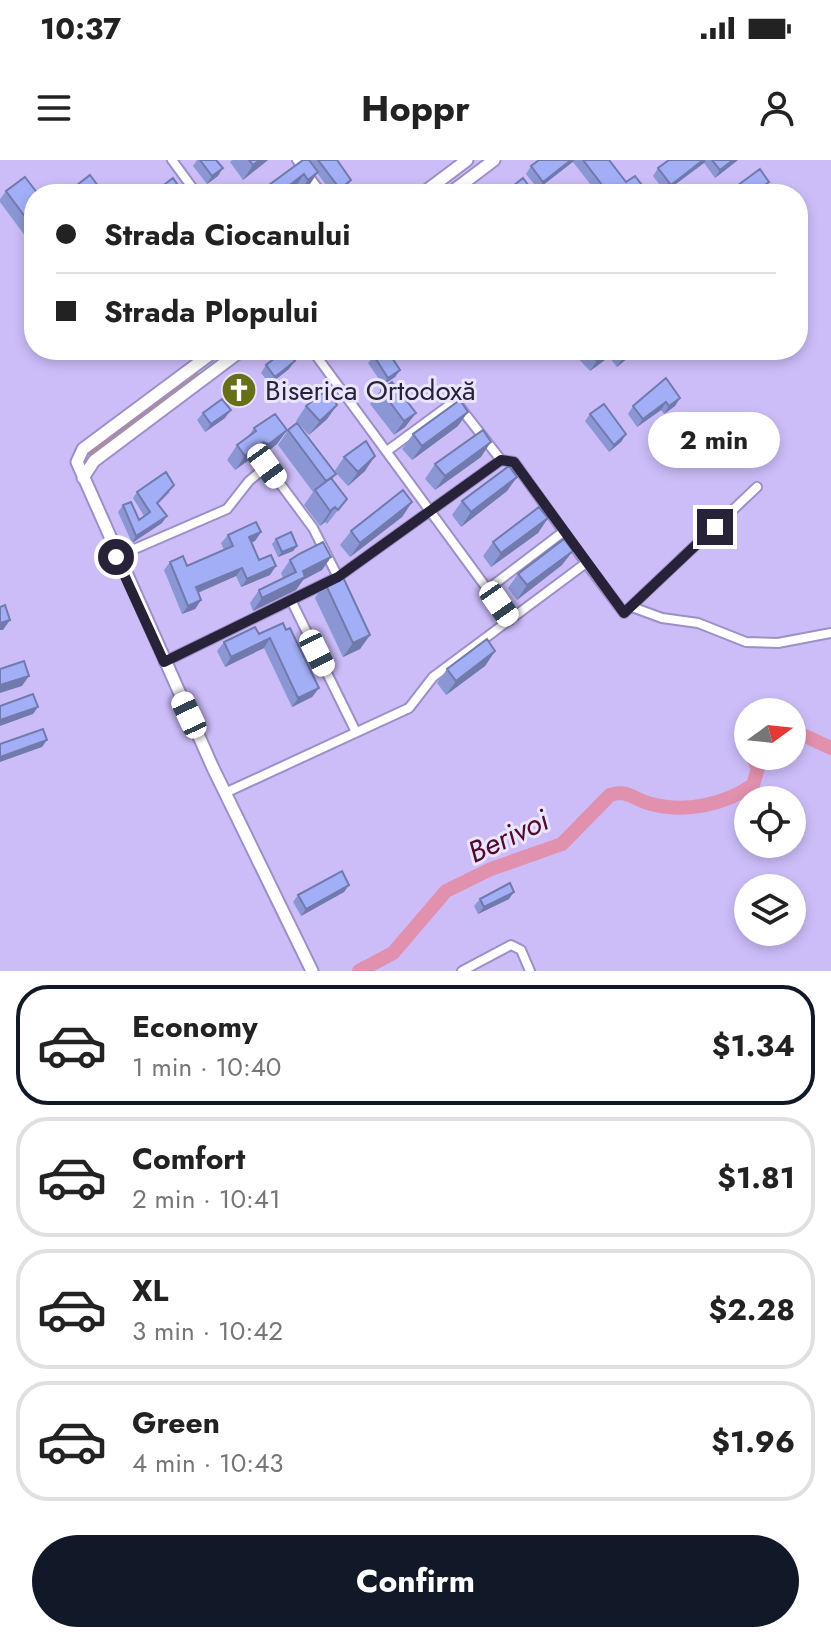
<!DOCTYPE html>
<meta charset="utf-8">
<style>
:root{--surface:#fff;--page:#f2f2f2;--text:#222;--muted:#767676;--line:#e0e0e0;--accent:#111827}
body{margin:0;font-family:Jost,sans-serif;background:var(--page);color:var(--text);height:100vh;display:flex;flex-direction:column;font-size:30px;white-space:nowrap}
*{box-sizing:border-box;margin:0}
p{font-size:26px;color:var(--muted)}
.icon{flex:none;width:44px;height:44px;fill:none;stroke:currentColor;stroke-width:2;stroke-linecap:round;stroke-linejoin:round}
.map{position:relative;height:811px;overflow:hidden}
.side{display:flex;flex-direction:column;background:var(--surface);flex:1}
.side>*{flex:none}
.guide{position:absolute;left:24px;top:24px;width:784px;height:176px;border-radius:32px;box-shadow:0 4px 12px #0003;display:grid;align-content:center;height:176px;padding:0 32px;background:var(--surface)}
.needle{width:52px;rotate:75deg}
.buttons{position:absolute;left:734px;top:538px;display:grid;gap:16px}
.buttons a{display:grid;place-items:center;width:72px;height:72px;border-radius:50%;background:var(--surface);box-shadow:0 4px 12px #0003;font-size:40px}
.end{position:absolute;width:36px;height:36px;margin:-18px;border:10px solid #282238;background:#fff;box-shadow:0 0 0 4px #fff}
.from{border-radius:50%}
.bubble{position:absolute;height:56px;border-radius:28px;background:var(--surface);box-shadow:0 4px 12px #0003;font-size:26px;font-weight:700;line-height:56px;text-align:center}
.car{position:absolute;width:24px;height:48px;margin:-24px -12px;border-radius:10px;box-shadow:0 0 6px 2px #0007;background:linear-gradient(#fff 24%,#345 0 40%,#fff 0 76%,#345 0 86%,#fff 0)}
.guide b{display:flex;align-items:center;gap:28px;height:76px;font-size:30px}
.guide b+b{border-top:2px solid var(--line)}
.guide i{width:20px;height:20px;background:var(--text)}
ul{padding:14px 0 0;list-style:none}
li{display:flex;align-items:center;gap:24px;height:120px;margin:0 16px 12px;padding:0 16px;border:4px solid var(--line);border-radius:32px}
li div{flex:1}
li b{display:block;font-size:30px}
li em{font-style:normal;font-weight:700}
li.active{border-color:var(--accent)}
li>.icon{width:72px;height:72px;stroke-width:1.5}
.cta{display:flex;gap:16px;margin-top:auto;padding:16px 32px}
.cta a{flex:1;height:92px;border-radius:48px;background:var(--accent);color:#fff;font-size:32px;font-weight:700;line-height:92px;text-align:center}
.status{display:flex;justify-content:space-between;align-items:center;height:56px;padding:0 40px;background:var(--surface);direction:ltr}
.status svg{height:22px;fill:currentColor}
header{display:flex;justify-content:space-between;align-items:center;height:104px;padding:0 32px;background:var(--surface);font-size:36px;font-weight:700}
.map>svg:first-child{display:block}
.green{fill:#c6875b}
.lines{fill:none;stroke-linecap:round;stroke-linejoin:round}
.river{stroke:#e190ae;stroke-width:14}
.street-casing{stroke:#9d8fc7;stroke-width:12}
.secondary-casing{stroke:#9d8fc7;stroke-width:15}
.street{stroke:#fff;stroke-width:8}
.secondary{stroke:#fff;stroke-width:11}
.wall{fill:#8b96d4}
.shaded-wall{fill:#717aad}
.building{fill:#a2aff7;stroke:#717aad;stroke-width:2}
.route{stroke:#282238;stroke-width:10}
.labels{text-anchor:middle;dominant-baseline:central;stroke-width:6;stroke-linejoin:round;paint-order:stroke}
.poi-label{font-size:28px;fill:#282238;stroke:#eae4fd;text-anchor:start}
.water-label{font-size:30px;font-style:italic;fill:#51092e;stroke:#eae4fd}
</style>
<div class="status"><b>10:37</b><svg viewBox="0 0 49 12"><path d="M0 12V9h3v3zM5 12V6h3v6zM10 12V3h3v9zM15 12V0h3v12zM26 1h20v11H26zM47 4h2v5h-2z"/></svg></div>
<header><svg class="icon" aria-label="menu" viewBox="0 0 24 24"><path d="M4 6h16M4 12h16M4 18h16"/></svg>Hoppr<svg class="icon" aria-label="person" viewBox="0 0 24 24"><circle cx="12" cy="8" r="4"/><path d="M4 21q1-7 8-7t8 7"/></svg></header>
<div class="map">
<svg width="831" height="811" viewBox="0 0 831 811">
<rect width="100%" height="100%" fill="#ccbdf9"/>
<path class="green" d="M196,212l4,3 -109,81 -4,-2 -1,-3z"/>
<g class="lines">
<path class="river" d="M792,570l39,18
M359,811l34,-18 53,-62 45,-22 71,-25 48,-49c18,-6 24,5 41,9 34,9 73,1 102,-19l5,-17 -6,-12"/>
<defs>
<path id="street" d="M172,0l25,34
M297,0l25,34
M312,190l198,270
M387,291l68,-50 46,59
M116,397l111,-48 22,-28 18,-15 46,62 25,49
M488,429l75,-57
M291,440l65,132
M632,447l30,11 36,5 48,19 32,1 53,-10
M164,502l174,-85 163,-117 13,2 72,101
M225,633l184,-85 24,-31 153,-114 38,50 133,-126
M462,811l49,-26 10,5 9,21"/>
<path id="secondary" d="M422,34l45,-34
M449,34l45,-34
M216,190l-133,99 -6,13 136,306 99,203
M83,318l11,-17 148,-111"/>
</defs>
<use href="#street" class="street-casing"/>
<use href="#secondary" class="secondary-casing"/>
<use href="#street" class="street"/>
<use href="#secondary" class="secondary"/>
</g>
<path class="wall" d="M197,0h19l2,16 -11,8 -14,-18z
M232,0h36l-25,20 -13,-18z
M303,0h34l14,20 -5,7 -9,7h-4l-16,-21 -9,14 -10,7 -4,-5 -5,3v2h-26l6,-9z
M539,0h70l17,22 23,12h-51l-25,-32 -35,27 -12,-15 5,-8z
M669,0h69l-23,18 -11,-15 -39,29 -12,-16 5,-8z
M165,24l19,10h-20l-2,-6z
M513,26l22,8h-28z
M6,31l28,3v54l-34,-46v-3z
M575,190h60l-5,6 -13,11 -8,-10 -19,14 -15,-16z
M374,196l26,14 -5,7 -12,8 -15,-22z
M266,205l23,4 -19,15 -9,-11z
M381,230l35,23 -11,14 -11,8 -24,-31z
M680,238l-5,8 -11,8 -3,-4 -24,17 -9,-13 5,-8z
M337,245l-10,14 -18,16 -13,-14 10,-15z
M203,253l22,5 -20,14 -8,-12z
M590,254l36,20 -5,8 -12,10 -24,-31z
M458,266l-46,34 -10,-11 11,-15z
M254,268l33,2 -10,14 -19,15 -5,-2 -18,13 -8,-10 10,-15 10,-7z
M288,270l46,42 10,-15 21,14 -17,15 -13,-14 1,2 -4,6 15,19 -20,25 -2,-2 -5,4 -16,-21 9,-13 -35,-47z
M481,297l-46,33 -10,-11 10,-15z
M517,317l-10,14 -46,36 -9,-12 10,-14z
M137,332h33l-12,12 4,19 -30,20 -14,-31 5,-7 16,15 5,-4 -11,-18z
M412,342l-10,15 -52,40 -10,-12 11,-14z
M548,358l-10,15 -47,34 -8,-11 10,-14z
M261,372l-6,9 -4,1 8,18 11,15 -29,12 -5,-11 -38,17 3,7 -6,9 -13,5 -18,-44 6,-8 17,4 37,-16 -3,-7 7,-8z
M276,379l21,7 -4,5 -15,6 -6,-13z
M331,397l-9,13 -19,10 -7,10 -43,21 -3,-8 9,-13 24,-12 -2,-5 9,-13z
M562,405l-45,35 -9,-12 10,-14z
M325,423l45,52 -10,14 -17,8 -28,-59z
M283,463l36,65 -7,9 -20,10 -28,-59 -39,19 -8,-16 7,-9 35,-8z
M495,491l-10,15 -39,29 -9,-12 10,-14z
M349,725l-5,7 -43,24 -8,-14 5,-7z
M480,739h29l-31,15 -4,-8z"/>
<path class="shaded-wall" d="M260,0h8l-25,20 10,-15z
M571,0h4l-37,29 5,-7z
M703,0h3l-2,3 -39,29 6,-7z
M733,0h5l-23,18 5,-8z
M223,8l-5,8 -11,8 5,-8z
M318,12l-10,15 -10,7 10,-14z
M304,14l-10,15 -7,5 -1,-6z
M351,20l-5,7 -10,7 4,-5z
M769,22l-5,7 -6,5h-5z
M612,190h1l-4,7 -19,14 7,-10z
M632,190h3l-5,6 -13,11 6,-10z
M295,201l-6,8 -19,15 5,-7z
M400,210l-5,7 -12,8 5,-7z
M680,238l-5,8 -11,8 5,-8z
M666,242l-5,8 -24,17 6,-8z
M337,245l-10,14 -18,16 11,-14z
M231,250l-6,8 -20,14 6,-8z
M468,252l-10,14 -46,34 10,-14z
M416,253l-11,14 -11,8 10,-14z
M287,270l-10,14 -19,15 -5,-2 -18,13 10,-14 18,-14z
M626,274l-5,8 -12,10 5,-7z
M491,282l-10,15 -46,33 10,-14z
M375,296l-10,15 -17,15 10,-14z
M517,317l-10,14 -46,36 10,-15z
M412,342l-10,15 -52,40 10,-14z
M335,347l-10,15 -5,4 10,-15z
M167,356l-5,7 -30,20 4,-7z
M548,358l-10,15 -47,34 10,-14z
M261,372l-6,9 -12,5 6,-9z
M297,386l-4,5 -15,6 4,-5z
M573,391l-11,14 -45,35 10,-15z
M331,397l-9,13 -19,10 -7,10 -43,21 9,-13 41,-27z
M276,406l-6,9 -29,12 6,-8z
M242,408l-6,8 -46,20 6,-9z
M201,440l-6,9 -13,5 6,-8z
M10,460l-7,10h-3v-7z
M370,475l-10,14 -17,8 10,-14z
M270,478l-6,10 -39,19 6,-10z
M495,491l-10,15 -39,29 10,-14z
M29,516l-7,10 -22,7v-8z
M319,528l-7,9 -20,10 6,-9z
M38,547l-5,7 -33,12v-6z
M47,580l-5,7 -42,15v-5z
M349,725l-5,7 -43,24 5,-7z
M514,732l-5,7 -31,15 6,-7z"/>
<path class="building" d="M200,0h16l7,8 -11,8z
M249,0h11l-7,5z
M303,0h6l9,12 -10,8 -4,-6 -18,14 3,6h-13l-7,-9z
M318,0h19l14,20 -11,9z
M539,0h32l-28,22 -12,-16z
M583,0h26l17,22 9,-6 14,18h-40z
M669,0h34l-32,25 -13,-17z
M712,0h21l-13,10z
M760,9l9,13 -16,12h-31l-1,-2 6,-4 3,3z
M90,15l14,19h-28l-4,-5z
M25,17l13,17h-4v35l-28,-38z
M173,18l11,16h-15l-4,-10z
M523,18l12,16h-22l3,-3 -3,-5z
M232,27l5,7h-13l-1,-1z
M285,190l10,11 -20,16 -9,-12z
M382,190h5l13,20 -12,8 -14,-22z
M587,190h25l-15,11z
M618,190h14l-9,7z
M666,218l14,20 -11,8 -3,-4 -23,17 -10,-13z
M392,222l24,31 -12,8 -23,-31z
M328,229l9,16 -17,16 -14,-15z
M222,239l9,11 -20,14 -8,-11z
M460,240l8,12 -46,34 -9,-12z
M604,244l22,30 -12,11 -24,-31z
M275,254l12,16 -18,14 -6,-2 -18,14 -8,-11 19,-14 -2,-3z
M297,263l39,51 -10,7 -38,-51z
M483,270l8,12 -46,34 -10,-12z
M366,281l9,15 -17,16 -14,-15z
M509,306l8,11 -46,35 -9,-11z
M166,312l8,13 -17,18 10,13 -31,20 -13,-31 8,-3 8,18 11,-8 -13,-20z
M331,318l16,21 -9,11 -3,-3 -5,4 -15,-21z
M403,330l9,12 -52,41 -9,-12z
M539,347l9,11 -47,35 -8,-11z
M256,362l5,10 -12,5 10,23 12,-5 5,11 -29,13 -5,-11 -46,19 5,13 -13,6 -18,-44 13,-6 4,10 46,-20 -5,-11z
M291,372l6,14 -15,6 -6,-13z
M564,379l9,12 -46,34 -9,-11z
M323,382l8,15 -28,14 2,6 -43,21 -3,-8 37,-18 -6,-12 9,-6z
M342,415l28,60 -17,8 -28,-60z
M5,445l5,15 -10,3v-16z
M283,463l3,7 4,-2 29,60 -21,10 -28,-60 -39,19 -7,-15 31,-15 4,7z
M487,479l8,12 -39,30 -9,-12z
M24,501l5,15 -29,9v-16z
M33,534l5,13 -38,13v-14z
M43,569l4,11 -47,17v-13z
M342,711l7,14 -43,24 -8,-14z
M510,723l4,9 -30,15 -4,-8z"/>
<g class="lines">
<path class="route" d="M116,397l48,105 174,-85 163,-117 13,2 110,151 91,-86"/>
</g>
<defs>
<symbol id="church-disc" viewBox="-11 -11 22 22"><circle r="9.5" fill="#677019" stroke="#eae4fd"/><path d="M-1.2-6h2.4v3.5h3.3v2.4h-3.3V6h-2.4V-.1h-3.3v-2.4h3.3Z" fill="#fff"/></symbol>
</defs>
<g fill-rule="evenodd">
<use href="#church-disc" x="219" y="210" width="40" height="40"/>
</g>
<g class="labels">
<g class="poi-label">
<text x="265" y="230">Biserica Ortodoxă</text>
</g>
<g class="water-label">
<text transform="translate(508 676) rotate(-25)">Berivoi</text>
</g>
</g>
</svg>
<div class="buttons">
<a><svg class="needle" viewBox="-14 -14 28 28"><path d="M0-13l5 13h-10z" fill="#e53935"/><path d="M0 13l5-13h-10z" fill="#767676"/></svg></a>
<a><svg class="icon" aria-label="locate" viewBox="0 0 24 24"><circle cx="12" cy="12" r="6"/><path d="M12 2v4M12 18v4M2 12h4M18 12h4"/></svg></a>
<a><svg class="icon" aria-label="layers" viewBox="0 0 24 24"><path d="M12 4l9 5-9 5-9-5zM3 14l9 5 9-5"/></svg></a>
</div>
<i class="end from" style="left:116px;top:397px"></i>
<i class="end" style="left:715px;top:367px"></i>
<div class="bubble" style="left:648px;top:252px;width:132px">2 min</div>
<i class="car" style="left:267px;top:306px;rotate:144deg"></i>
<i class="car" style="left:499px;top:444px;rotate:145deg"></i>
<i class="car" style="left:317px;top:493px;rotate:154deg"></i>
<i class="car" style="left:189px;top:555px;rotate:335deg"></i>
<div class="guide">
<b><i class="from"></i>Strada Ciocanului</b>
<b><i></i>Strada Plopului</b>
</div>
</div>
<section class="side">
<ul>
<li class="active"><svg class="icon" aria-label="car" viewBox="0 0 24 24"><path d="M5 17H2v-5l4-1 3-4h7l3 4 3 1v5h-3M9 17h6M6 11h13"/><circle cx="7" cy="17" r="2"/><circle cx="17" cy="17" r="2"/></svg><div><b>Economy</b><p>1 min · 10:40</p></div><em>$1.34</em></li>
<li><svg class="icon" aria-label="car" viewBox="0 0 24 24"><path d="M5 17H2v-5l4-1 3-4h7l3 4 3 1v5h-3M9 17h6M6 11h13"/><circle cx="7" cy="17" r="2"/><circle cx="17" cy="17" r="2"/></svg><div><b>Comfort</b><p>2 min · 10:41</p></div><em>$1.81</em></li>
<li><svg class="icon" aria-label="car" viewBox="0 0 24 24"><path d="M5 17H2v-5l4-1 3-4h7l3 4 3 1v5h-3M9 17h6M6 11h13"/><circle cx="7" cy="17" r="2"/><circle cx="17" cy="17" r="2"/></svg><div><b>XL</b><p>3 min · 10:42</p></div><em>$2.28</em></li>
<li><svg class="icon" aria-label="car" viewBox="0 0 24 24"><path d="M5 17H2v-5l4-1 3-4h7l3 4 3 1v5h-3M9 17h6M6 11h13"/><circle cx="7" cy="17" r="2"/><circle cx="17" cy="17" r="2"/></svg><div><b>Green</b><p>4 min · 10:43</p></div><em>$1.96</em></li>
</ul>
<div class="cta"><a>Confirm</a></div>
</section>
